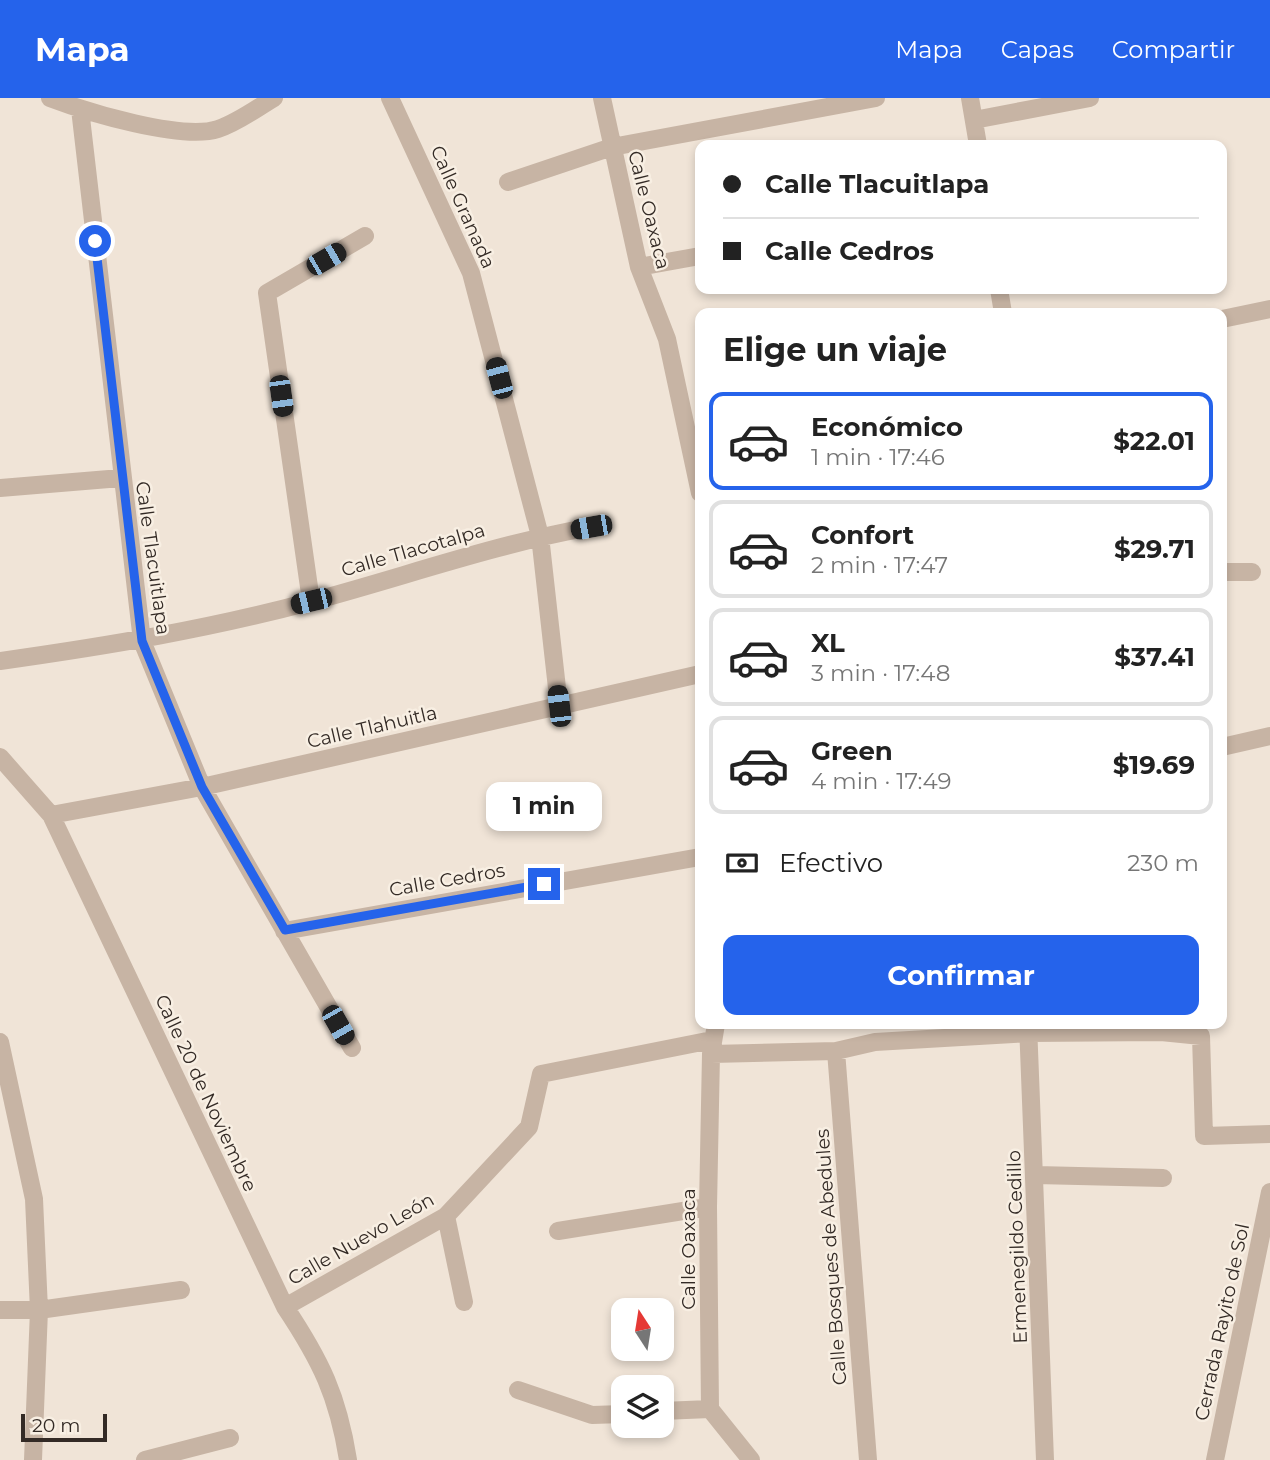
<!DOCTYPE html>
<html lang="es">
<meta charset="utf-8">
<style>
:root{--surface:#fff;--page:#f6f6f6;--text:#222;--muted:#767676;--line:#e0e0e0;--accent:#2563eb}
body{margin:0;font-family:Montserrat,sans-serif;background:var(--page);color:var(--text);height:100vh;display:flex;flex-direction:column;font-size:26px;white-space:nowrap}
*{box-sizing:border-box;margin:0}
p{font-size:23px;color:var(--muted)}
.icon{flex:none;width:38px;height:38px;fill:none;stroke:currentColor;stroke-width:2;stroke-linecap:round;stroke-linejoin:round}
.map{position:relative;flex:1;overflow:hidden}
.panel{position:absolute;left:695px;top:210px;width:532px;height:721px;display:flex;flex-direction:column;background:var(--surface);border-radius:14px;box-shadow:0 4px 10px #0003}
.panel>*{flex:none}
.guide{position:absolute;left:695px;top:42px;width:532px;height:154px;border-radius:14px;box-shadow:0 4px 10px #0003;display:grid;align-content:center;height:154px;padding:0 28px;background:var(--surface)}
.needle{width:46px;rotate:348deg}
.tools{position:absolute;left:611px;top:1200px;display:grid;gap:14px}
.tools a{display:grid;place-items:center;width:63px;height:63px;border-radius:14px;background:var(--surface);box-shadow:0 4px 10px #0003;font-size:35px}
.scale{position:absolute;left:21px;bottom:18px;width:86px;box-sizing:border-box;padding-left:7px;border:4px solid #332a25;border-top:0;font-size:19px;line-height:24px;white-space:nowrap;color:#332a25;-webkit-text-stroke:5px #f8efe3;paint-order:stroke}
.end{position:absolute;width:32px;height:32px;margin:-16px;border:9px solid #2563eb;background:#fff;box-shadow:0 0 0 4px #fff}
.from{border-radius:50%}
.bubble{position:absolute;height:49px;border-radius:14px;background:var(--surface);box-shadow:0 4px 10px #0003;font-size:23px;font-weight:700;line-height:49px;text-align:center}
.car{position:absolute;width:21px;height:42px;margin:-21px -10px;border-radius:9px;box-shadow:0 0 5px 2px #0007;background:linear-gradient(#222 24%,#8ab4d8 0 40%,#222 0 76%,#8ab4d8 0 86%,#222 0)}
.guide b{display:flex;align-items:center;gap:24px;height:66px;font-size:26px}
.guide b+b{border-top:2px solid var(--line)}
.guide i{width:18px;height:18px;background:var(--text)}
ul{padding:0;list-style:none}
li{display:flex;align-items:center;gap:21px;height:98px;margin:0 14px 10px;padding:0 14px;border:4px solid var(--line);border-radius:14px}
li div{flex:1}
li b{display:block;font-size:26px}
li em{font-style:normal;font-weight:700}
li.selected{border-color:var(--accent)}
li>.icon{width:63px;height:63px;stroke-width:1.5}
h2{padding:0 28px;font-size:32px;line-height:84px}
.pay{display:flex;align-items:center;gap:18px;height:77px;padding:0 28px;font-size:26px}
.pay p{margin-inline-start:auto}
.action{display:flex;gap:14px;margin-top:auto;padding:14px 28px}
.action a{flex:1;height:80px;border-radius:14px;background:var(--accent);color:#fff;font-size:28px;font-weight:700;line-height:80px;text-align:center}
header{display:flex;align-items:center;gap:42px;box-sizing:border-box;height:98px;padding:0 35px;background:var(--accent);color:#fff}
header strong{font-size:33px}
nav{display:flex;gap:38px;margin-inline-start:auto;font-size:24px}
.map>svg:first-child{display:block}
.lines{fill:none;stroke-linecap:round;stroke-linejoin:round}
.minor{stroke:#c7b4a4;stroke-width:18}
.route{stroke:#2563eb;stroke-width:9}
.labels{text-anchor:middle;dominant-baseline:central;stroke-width:5;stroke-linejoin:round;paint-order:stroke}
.street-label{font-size:19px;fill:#332a25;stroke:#f8efe3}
</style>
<header>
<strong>Mapa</strong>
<nav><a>Mapa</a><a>Capas</a><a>Compartir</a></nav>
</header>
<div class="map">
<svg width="1270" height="1362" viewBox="0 0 1270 1362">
<rect width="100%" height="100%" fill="#f0e4d7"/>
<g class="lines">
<path class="minor" d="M50,0c37,14 132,43 168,31 19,-6 39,-21 56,-31
M390,0l81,175 69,263 19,170
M602,0l37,169 28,72 33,154
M970,0l8,47
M80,11l62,532 60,146 150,261
M974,22l116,-22
M508,84l104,-35 264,-49
M639,169l61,-11
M999,191l4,24
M1222,221l48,-10
M0,390l121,-10
M1222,474h30
M311,503l-44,-308 98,-57
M0,563c107,-15 209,-32 313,-60 93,-25 183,-57 278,-74
M1222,649l48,-11
M0,659l51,58 234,492c36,54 53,89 63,153
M51,717l151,-28 498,-113
M284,833l416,-74
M716,926l-5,30 -3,153 2,202 41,51
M1028,926l17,436
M0,944l34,157 5,111 -6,150
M836,953l32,409
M711,956l125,-3 39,-9 154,-9 132,-1 40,4 3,100 66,-2
M1036,1077l127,3
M446,1118l18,86
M558,1133l150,-24
M285,1209l161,-91 83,-89 12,-53 171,-34
M0,1212h39l142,-20
M518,1292l74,25 31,-1
M662,1313l48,-2
M145,1362l85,-22
M1215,1362l55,-268"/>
</g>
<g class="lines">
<path class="route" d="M95,143l47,400 60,146 83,143 259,-46"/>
</g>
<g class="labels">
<g class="street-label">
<text transform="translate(463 109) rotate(66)">Calle Granada</text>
<text transform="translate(649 112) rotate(76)">Calle Oaxaca</text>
<text transform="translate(413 452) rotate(-16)">Calle Tlacotalpa</text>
<text transform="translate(153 460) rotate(82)">Calle Tlacuitlapa</text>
<text transform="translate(372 629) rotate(-13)">Calle Tlahuitla</text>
<text transform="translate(447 782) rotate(-10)">Calle Cedros</text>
<text transform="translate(206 995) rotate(65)">Calle 20 de Noviembre</text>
<text transform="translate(361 1141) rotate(-30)">Calle Nuevo León</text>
<text transform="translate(1017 1149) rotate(-92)">Ermenegildo Cedillo</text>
<text transform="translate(688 1151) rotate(-90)">Calle Oaxaca</text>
<text transform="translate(831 1159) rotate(-94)">Calle Bosques de Abedules</text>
<text transform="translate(1222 1224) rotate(-78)">Cerrada Rayito de Sol</text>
</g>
</g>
</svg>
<div class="tools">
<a><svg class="needle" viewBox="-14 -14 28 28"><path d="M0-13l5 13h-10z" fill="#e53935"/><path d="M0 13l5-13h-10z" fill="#767676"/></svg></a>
<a><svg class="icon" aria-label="layers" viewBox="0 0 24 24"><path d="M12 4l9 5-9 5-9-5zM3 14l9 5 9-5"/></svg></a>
</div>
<div class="scale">20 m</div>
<i class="end from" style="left:95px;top:143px"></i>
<i class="end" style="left:544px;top:786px"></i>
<div class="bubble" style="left:486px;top:684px;width:116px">1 min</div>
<i class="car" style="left:326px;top:161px;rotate:60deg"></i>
<i class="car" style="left:499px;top:280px;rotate:345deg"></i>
<i class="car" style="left:281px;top:298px;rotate:172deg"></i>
<i class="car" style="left:591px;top:429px;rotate:260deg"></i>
<i class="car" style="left:311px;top:503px;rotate:257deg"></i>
<i class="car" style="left:559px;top:608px;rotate:353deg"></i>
<i class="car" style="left:338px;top:927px;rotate:150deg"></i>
<div class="guide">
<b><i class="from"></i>Calle Tlacuitlapa</b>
<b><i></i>Calle Cedros</b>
</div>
<section class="panel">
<h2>Elige un viaje</h2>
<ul>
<li class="selected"><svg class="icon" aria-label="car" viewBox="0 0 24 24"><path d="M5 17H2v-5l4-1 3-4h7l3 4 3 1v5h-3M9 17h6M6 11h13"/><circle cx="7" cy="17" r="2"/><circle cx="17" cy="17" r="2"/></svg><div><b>Económico</b><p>1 min · 17:46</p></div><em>$22.01</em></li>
<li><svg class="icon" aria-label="car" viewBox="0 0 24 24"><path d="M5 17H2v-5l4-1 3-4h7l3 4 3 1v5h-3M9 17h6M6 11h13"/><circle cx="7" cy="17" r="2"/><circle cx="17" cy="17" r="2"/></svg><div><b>Confort</b><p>2 min · 17:47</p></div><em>$29.71</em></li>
<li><svg class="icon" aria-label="car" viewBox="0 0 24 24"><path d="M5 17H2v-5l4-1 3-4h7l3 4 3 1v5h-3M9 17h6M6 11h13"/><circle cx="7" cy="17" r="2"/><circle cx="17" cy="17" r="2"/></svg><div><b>XL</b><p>3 min · 17:48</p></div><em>$37.41</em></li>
<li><svg class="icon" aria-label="car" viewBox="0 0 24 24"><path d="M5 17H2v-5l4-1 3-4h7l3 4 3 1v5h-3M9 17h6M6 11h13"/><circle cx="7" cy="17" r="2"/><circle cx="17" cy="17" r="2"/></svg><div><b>Green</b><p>4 min · 17:49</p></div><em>$19.69</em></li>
</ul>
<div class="pay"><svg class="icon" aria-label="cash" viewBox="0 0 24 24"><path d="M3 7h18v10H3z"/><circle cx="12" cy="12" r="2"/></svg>Efectivo<p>230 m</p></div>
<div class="action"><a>Confirmar</a></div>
</section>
</div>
